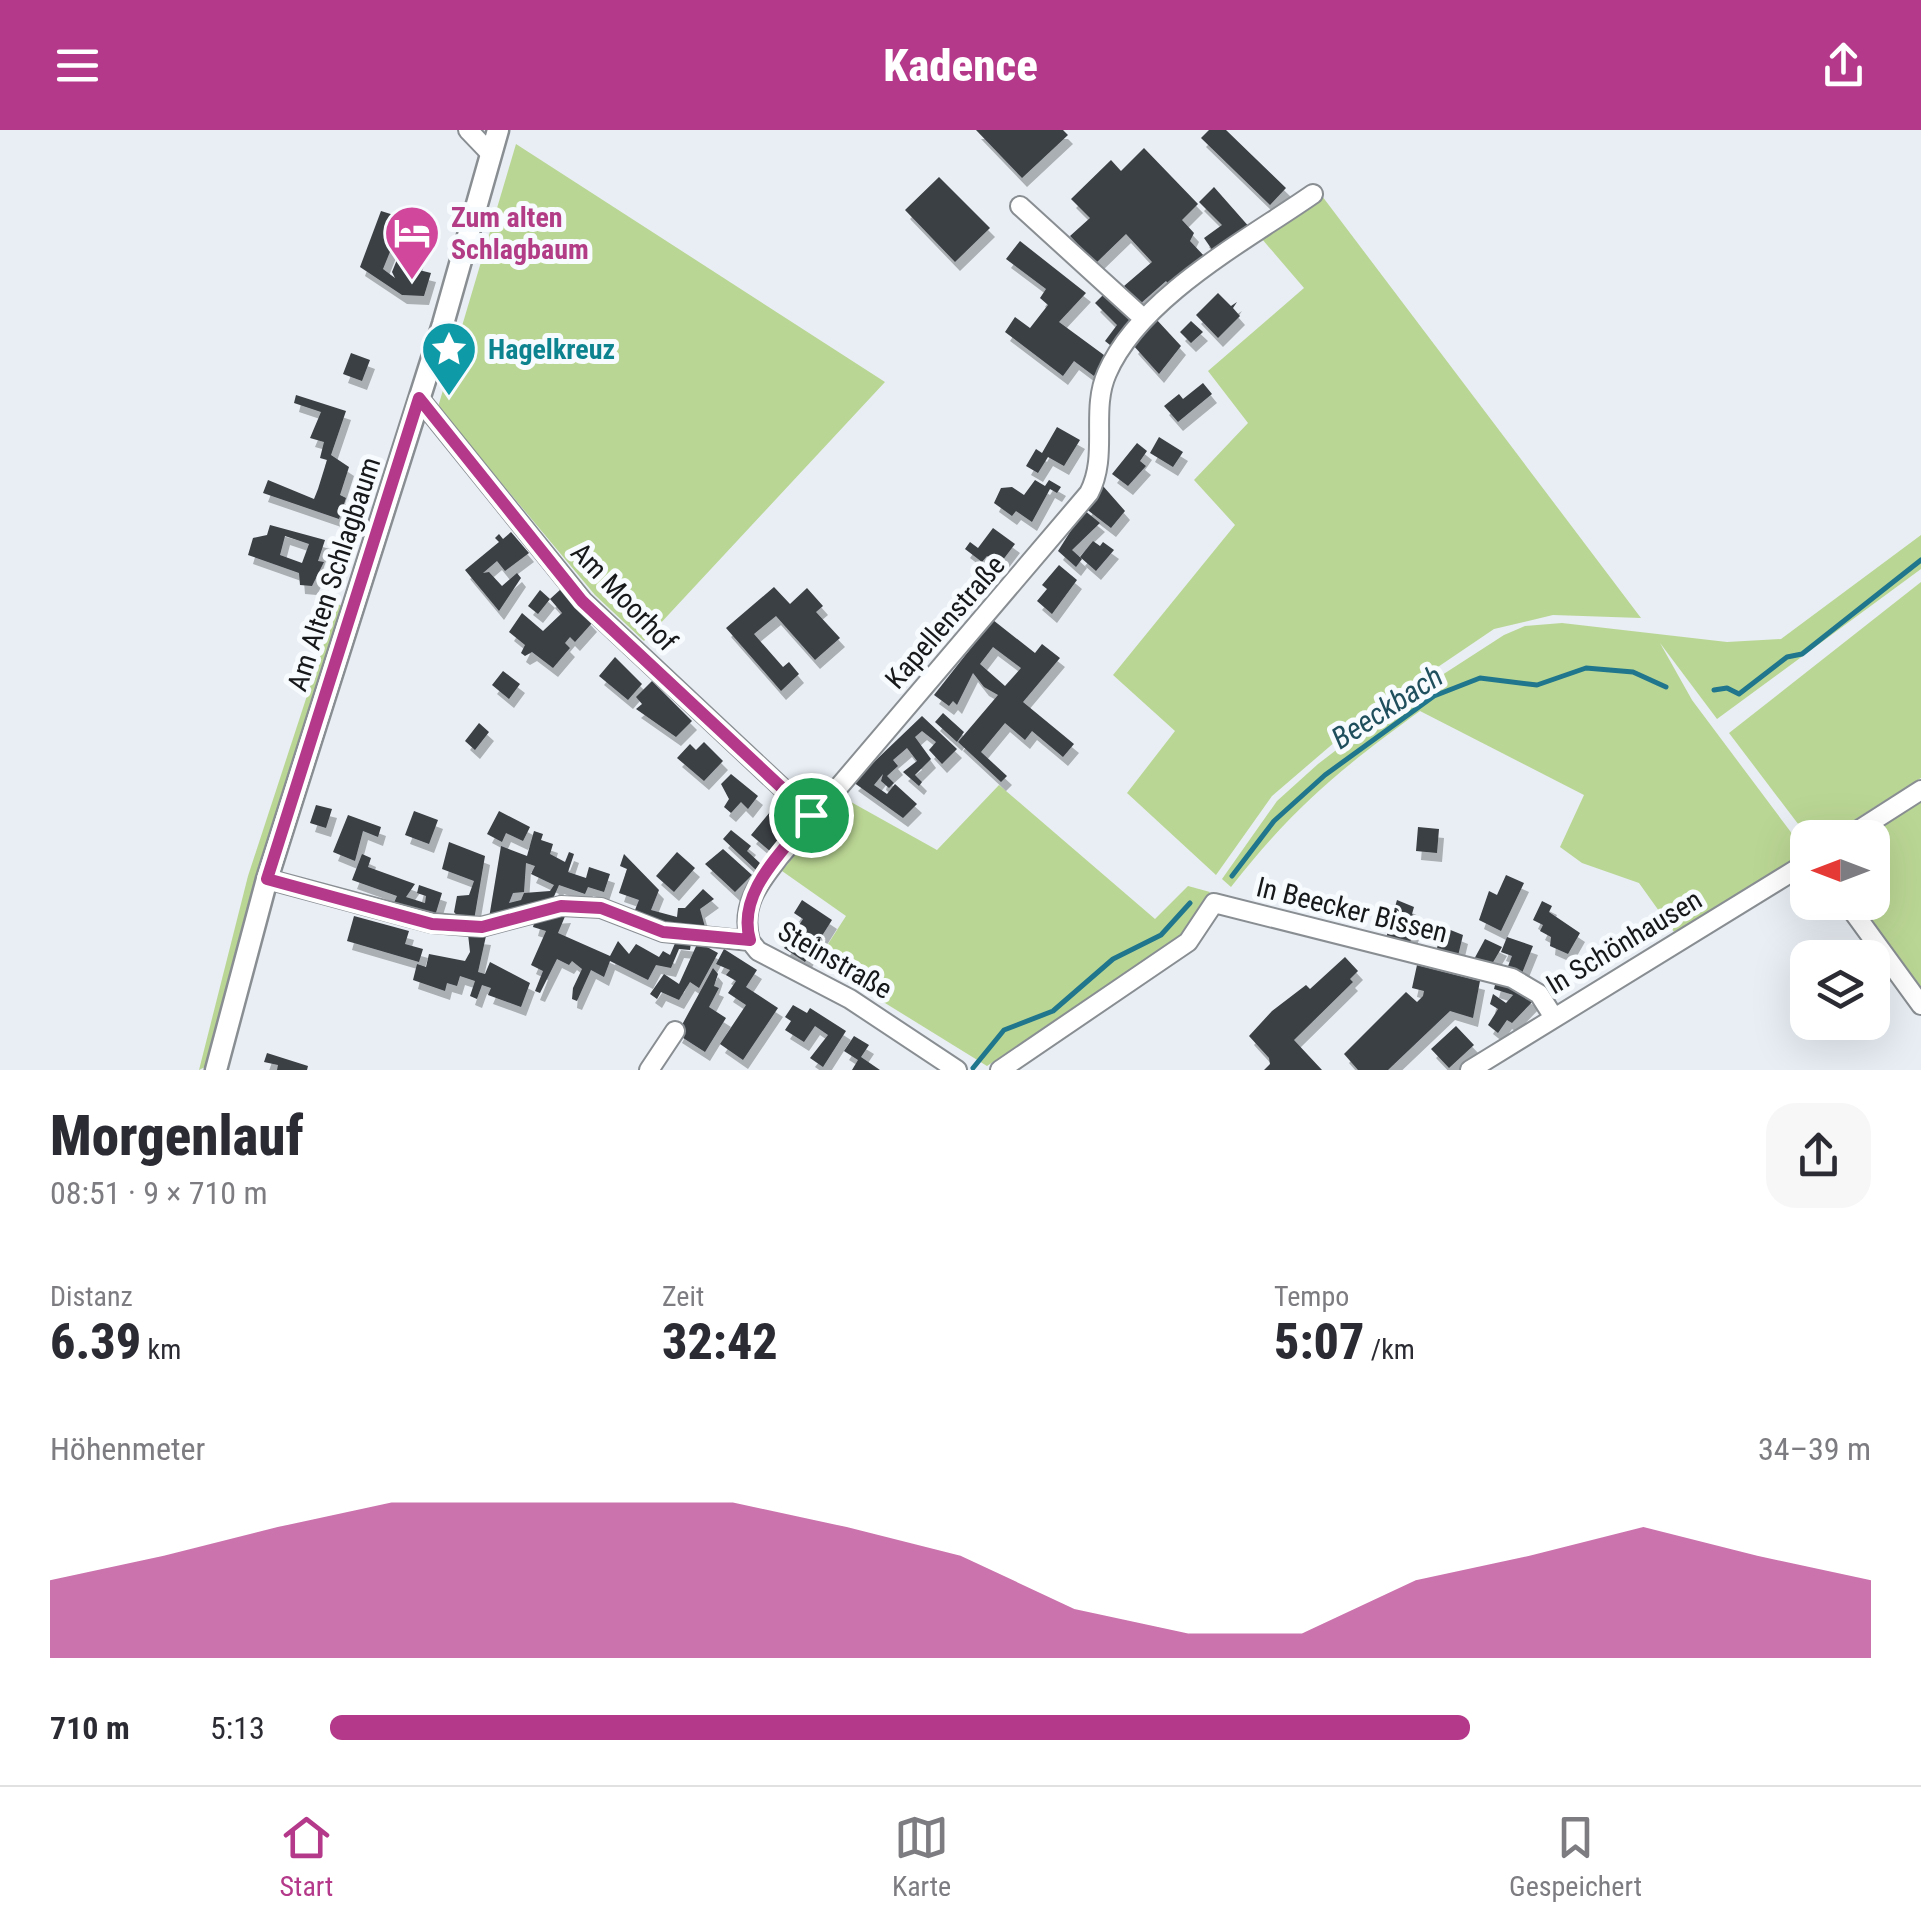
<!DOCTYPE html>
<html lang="de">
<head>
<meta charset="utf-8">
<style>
	body { margin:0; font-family:"Roboto Condensed",sans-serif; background:#f7f7f7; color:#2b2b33; height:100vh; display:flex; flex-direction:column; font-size:38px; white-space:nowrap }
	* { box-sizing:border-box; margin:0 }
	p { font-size:32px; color:#7c7c81 }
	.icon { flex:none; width:55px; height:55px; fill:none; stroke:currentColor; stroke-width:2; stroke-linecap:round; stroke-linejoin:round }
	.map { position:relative; height:940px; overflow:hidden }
	.panel { display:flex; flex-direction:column; background:#fff; flex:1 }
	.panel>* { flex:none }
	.needle { width:65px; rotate:270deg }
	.controls { position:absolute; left:1790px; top:690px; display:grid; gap:20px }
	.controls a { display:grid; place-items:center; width:100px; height:100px; border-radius:20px; background:#fff; box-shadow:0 10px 40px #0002; font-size:50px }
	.pin { position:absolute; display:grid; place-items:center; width:85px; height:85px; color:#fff; margin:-42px; border:5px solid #fff; border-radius:50%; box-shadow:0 2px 10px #0007 }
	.round { display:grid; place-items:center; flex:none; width:105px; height:105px; border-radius:30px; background:#f7f7f7 }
	.overview { display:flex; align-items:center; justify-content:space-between; height:170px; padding:0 50px }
	h1 { font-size:55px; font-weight:800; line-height:75px }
	.stats { display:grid; grid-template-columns:repeat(3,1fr); gap:15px; height:170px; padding:10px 50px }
	.stats div { display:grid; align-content:center }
	.stats b { font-size:50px; font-weight:800 }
	.stats small { font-size:28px; font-weight:400 }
	.stats p { font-size:28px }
	.chart { height:280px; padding:20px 50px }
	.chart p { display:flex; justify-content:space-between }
	.chart svg { width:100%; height:180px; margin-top:10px; fill:#b4398a; opacity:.7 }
	ul { padding:0 50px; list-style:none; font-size:32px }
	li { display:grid; grid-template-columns:160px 120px 1fr; align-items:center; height:75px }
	li i { height:25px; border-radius:12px; background:#b4398a }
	header { display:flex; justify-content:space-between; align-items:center; height:130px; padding:0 50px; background:#b4398a; color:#fff; font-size:45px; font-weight:800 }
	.menu { display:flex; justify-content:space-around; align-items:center; height:140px; border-top:2px solid #e1e1e2; background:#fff; font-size:28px; color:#7c7c81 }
	.menu a { display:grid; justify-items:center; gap:5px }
	.menu .current { color:#b4398a }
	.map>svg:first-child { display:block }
	.green { fill:#bad694 }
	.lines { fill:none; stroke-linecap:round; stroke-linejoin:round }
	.stream { stroke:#1f768d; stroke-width:5 }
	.building { fill:#3b3f44; fill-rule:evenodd; filter:url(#shadow) }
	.minor-casing { stroke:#898e93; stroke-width:22 }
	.major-casing { stroke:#898e93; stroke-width:25 }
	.minor { stroke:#fff; stroke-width:18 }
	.major { stroke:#fff; stroke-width:20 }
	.route-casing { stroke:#fff; stroke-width:20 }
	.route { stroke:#b4398a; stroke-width:12 }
	.labels { text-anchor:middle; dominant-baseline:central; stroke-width:10; stroke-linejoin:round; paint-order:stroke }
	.hotel-label { font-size:28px; font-weight:bold; fill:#b23c85; stroke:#f7fbfe; text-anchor:start }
	.culture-label { font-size:28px; font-weight:bold; fill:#0d838f; stroke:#f7fbfe; text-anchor:start }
	.street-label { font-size:28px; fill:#16181a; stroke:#f7fbfe }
	.water-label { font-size:30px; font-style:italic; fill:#1f4f5d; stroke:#f7fbfe }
</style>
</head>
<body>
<header><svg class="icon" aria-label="menu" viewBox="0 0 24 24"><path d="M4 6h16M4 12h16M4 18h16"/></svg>Kadence<svg class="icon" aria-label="share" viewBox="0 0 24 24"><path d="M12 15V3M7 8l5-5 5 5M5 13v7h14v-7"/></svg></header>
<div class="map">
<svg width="1921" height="940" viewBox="0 0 1921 940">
	<defs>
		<filter id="shadow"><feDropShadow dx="5" dy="9" stdDeviation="0" flood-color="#0004"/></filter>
	</defs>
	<rect width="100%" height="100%" fill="#e8eef4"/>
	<path class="green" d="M516,14l369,238 -241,259 -49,-46 -157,-188z
		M1319,62l322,426 -88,-3 -59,14 -130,88 -92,79 -56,79 -89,-82 48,-62 -62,-56 122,-150 -41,-45 54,-57 -40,-52 96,-83 -42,-49z
		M1921,405v34l-204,150 -57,-76 32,57 110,147 -3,13 -125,72 -35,-49 -57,-20 -22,-16 24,-52 -164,-84c-80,58 -127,97 -189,176l-9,-8 55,-78 41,-37 73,-56 113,-73 21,-9 37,-3 165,19 54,-3z
		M1921,452v196l-94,59h-19l-79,-104z
		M337,474l8,3 -138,459 -8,4 49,-194z
		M999,655l156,134 33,-33 22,6 -31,45 -192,129 -170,-105 29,-45 -64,-45 60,-74 95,53z
		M1921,670v191l-68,-88 19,-1v-64l-11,-1z"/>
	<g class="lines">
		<path class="stream" d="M1714,560l13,-2 12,6 48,-37 15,-3 119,-94
			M1232,746l42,-55 51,-46 109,-79 46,-18 57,7 49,-17 47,4 33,15
			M973,938l31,-38 49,-19 60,-52 48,-24 29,-32"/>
	</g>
	<path class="building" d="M976,0h87l5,5 -46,43z
		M1209,0h17l60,58 -16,17 -69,-67z
		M1144,18l54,56 -16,16 12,13 -4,8 16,17 -35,29 -5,-6 -26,23 -16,-18 28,-24 -26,-28 -30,29 -26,-27 20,-18 -19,-19 40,-39 10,11z
		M939,47l51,51 -35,34 -50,-52z
		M1214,57l37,42 -36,25 -11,-16 18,-13 -23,-23z
		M381,81l48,15 -14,43 16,4 -7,23 -22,-1 -42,-28zM396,107l9,3 -13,32 3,6 -12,-9z
		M1020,111l66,52 -27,29 49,36 -14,18 -20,-15 -11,15 -58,-44 10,-15 15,11 18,-23 -8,-7 6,-9 -40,-30z
		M1218,163l13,13 6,-4 -4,6 7,8 -22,22 -22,-23z
		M1104,164l30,29 -19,26 -10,-8 12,-16 -22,-22z
		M1156,189l25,27 -22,28 -26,-29z
		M1191,191l12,11 -12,11 -11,-11z
		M351,223l19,7 -8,21 -19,-7z
		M1203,253l9,11 -34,28 -14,-16 15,-12 4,5z
		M296,265l50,16 -15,44 18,12 -9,28 6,3 -7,21 -76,-26 5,-13 46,19 4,-10 9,-29 -7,-2 4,-16 -14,-4 11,-26 -27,-9z
		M1057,297l23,13 -16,26 -16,-9 -10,16 -12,-7 10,-17 6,4z
		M1159,307l24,15 -10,15 -23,-14z
		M1137,313l10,8 -7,10 6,5 -18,20 -16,-12z
		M1035,350l10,6 4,-6 12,7 -4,6 -7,-4 -18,33 -16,-11 -4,5 -18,-13 7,-15 11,-1 12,8z
		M1103,356l22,25 -14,17 -26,-20z
		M1084,380l16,13 -28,27 10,9 -6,8 -18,-16z
		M270,395l55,15 -7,21 6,1 -12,24 -12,-1 -1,-12 -51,-18 5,-17 14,-3zM285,406l24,8 -7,19 -22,-8z
		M993,398l22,16 -16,21 -12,-9 -5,6 -17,-13 5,-7 8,6z
		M511,402l18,21 -24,18 -8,-10 -14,12 6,-1 13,14 15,-13 4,5 -22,33 -34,-41 34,-28 -4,-4 4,-4 4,5z
		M1093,411l7,5 3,-4 11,8 -18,21 -16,-14z
		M1059,435l18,15 -25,34 -15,-13 10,-12 -5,-4z
		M774,457l16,17 17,-16 16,18 -7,6 24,26 -25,22 -39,-44 -22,18 29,33 6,-5 10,12 -18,17 -55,-63z
		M561,459l31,34 -17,19 -5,-5 -5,6 5,5 -17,20 -21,-16 -7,4 -4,-3 4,-8 -16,-13 13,-19 21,18 19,-18 -12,-14 -12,15 -10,-8 12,-16 10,9z
		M993,490l42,33 7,-9 18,14 -37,44 51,42 -11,13 -31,-26 -7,9 -20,-17 -24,29 26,24 -6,6 -43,-40 40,-47 -14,-8 -11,-14 -16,32 -4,-4 -4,5 -15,-11zM993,517l28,21 -16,18 -25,-22z
		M615,527l27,27 -14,16 -29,-24z
		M503,541l17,13 -11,15 -17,-14z
		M652,551l40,40 -16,16 -40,-28 6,-5 -6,-7z
		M943,583l21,19 -7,10 -22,-20z
		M922,586l35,33 -15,15 -13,-14 7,-8 -14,-11 -7,6 16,22 -16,16 7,7 -3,4 -16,-14 14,-11 -10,-13 -14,12 5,6 -11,10 7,7 -5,5 -8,-7 2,-7 -9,11 13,9 8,-10 22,20 -14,14 -50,-36z
		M479,593l10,9 -14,18 -10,-9z
		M704,612l19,19 -19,20 -27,-23 13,-14 6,6z
		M731,644l27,22 -10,13 -7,-7 -10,11 -7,-6 5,-8 -8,-15z
		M779,671l19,18 -27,33 -20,-17z
		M316,675l16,4 -6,19 -16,-5z
		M414,681l24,9 -9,24 -24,-9z
		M499,681l31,16 -7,14 -17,-8 -4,9 -15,-8z
		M348,685l33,12 -3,10 -15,-6 -8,30 -22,-9z
		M1418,697l21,2 -2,24 -21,-2z
		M731,700l20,16 -4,5 14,13 -5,6 -33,-31z
		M534,701l9,3 -2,6 12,4 -3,10 15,8 4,-10 5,2 -6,18 18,6 3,-11 21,7 -6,18 -16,-5 -3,7 -26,-9 -7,16 -63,17 12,-72 26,10zM526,733l9,3 -4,8 23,11 -4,6 -26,2 -3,7 -12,3 4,-10 11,-1z
		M449,712l36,14 -11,64 -16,-3 -4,-5 3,-16 12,-1 5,-14 -32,-12z
		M723,719l29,26 -17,17 -30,-28z
		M677,722l18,16 -21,24 -18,-16z
		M362,724l9,4 -3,9 47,17 -9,13 19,6 1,-7 -9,-3 2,-8 23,8 -8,26 -41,-14 4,-9 -45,-16z
		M624,724l35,36 -8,20 26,7 1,-9h7l18,-19 11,10 -14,10 5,18 -39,-3 -33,-9 6,-15 -20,-7 8,-24 -7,-3z
		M1506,745l18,8 -23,48 -22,-11 10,-29 8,4z
		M802,770l30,20 -19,30 7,5 -3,5 -8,-5 -4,7 -21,-14 19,-29 -9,-6z
		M1397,770l17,7 -2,7 6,5 -11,32 -23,-6z
		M1542,771l10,5 -3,6 31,21 -12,21 -18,-8 1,-9 -11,-6 3,-6 -10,-5z
		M566,784l-8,19 52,23 8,-15 11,13 7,-10 23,13 4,-6 7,4 6,-14 15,2 -1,7 -11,-1 -8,19 -15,-3 -8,15 -38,-19 -6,16 -13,-7 -14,31 -5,-2 1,-11 9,-19 -10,-8 -3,4 -12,-6 -17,34 -5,-2 8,-20 -12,-6 15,-34 -13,-4 3,-11z
		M354,786l55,15 -4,13 18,5 -4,13 -72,-21z
		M1443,797l20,8 -6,25 -22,-5z
		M468,804l18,2 -8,36 7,2 5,-12 40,21 -9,24 -33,-12 3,-7 -9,-3 -5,14 -7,-3 5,-15 -15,-5 -3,10 -10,-3 -2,8 -32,-11 4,-16 9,3 3,-13 36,7 5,-9z
		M1507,807l26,9 -13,32 -15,-4 7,-18 -11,-4z
		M1485,809l17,8 -13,22 -17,-6z
		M698,812l20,11 -19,35 -9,-6 -11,18 -18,-8 -4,7 -7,-5 14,-20 15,10z
		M724,819l33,21 -11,17 32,21 -35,52 -23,-16 26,-39 -18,-12 8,-12 -10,-6 4,-5 -14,-6z
		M1345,827l13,14 -8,8 3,3 -59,58 28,30h-58l6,-6 -1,-6 -20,-22 23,-25 34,-26 4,4z
		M1417,835l63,16 -7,37 -23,-7 -62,59h-30l-14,-16 62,-62 11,10 6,-6 1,-5 -12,-3z
		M713,838l5,6 -4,12 5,2 -10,19 17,11 -21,34 -28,-18z
		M1496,851l39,18 -23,24 -5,-3 -9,13 -10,-8 10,-16 -8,-5 3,-10 13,9 7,-8 -19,-6z
		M793,875l14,8 3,-5 36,23 -23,36 -13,-9 18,-23 -13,-9 -11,16 -19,-12 6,-9 -6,-4z
		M1456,896l18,19 -25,23 -18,-19z
		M854,906l15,9 -8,12 19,13h-28l6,-10 -14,-9z
		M267,923l41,13 -1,4h-30l1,-5 -14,-3z"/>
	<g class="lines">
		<g class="minor-casing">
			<path id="minor" d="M468,0l23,24
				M1020,76l123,112
				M419,268l164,203 228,214
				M1846,708l75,-48
				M267,749l165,44 49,4 80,-21 40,2 62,24 87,9 8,10 92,48 107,71
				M1846,772l75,103
				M750,811c-10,-36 9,-58 30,-85l309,-363c20,-38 1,-82 18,-120 33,-76 140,-133 206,-179
				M649,940l26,-39
				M1000,940l188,-128 26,-39 298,75 27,16 14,22
				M1470,940l338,-208"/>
		</g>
		<g class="major-casing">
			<path id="major" d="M216,940l51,-191 176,-555 55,-194"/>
		</g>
		<use href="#minor" class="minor"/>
		<use href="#major" class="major"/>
	</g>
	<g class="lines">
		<g class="route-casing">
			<path id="route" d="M419,268l163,203 229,214c-27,36 -75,77 -61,125l-87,-8 -62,-24 -40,-2 -79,21 -50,-3 -165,-45z"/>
		</g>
		<use href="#route" class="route"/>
	</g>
	<defs>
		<g id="hotel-pin" transform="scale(2.875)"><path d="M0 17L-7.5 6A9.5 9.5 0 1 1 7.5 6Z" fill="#d1479c" stroke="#f7fbfe"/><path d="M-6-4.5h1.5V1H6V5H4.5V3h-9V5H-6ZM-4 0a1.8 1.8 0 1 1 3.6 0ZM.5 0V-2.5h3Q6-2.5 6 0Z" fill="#fff"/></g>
		<g id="sight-pin" transform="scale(2.875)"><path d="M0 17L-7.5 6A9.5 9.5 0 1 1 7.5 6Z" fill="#0f9aa8" stroke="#f7fbfe"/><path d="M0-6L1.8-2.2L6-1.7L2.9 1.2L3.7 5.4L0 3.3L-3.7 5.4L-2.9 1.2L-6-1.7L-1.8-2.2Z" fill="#fff"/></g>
	</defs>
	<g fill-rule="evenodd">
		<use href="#hotel-pin" x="412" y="103"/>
		<use href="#sight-pin" x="449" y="219"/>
	</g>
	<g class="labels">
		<g class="hotel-label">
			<text x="451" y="87">Zum alten<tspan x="451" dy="32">Schlagbaum</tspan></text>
		</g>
		<g class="culture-label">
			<text x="488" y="219">Hagelkreuz</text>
		</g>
		<g class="street-label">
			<text transform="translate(334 444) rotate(-72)">Am Alten Schlagbaum</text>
			<text transform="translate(624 467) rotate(46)">Am Moorhof</text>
			<text transform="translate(945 492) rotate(-49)">Kapellenstraße</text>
			<text transform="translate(1352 780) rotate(14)">In Beecker Bissen</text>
			<text transform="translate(1624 812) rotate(-31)">In Schönhausen</text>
			<text transform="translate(835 830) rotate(30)">Steinstraße</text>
		</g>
		<g class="water-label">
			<text transform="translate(1387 577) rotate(-33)">Beeckbach</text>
		</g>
	</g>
</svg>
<div class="controls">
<a><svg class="needle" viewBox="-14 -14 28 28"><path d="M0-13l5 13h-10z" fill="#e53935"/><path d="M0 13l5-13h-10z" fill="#7c7c81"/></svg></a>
<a><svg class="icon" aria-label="layers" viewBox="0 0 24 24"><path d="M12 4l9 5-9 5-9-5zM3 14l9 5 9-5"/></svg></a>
</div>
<div class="pin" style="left:811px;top:685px;background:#1e9e55"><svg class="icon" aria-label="arrive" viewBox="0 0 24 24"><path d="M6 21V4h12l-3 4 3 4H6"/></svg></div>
</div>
<section class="panel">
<div class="overview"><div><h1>Morgenlauf</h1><p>08:51 · 9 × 710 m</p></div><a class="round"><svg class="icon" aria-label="share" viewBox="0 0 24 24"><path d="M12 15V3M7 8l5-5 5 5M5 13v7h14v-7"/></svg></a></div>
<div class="stats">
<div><p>Distanz</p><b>6.39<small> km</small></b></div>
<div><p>Zeit</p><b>32:42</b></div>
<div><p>Tempo</p><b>5:07<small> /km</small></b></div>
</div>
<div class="chart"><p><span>Höhenmeter</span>34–39 m</p>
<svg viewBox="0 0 160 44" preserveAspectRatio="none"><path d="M0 44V25L10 19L20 12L30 6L40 6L50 6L60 6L70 12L80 19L90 32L100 38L110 38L120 25L130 19L140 12L150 19L160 25V44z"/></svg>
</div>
<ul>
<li><b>710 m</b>5:13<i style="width:74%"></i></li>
</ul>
</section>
<nav class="menu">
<a class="current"><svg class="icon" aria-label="home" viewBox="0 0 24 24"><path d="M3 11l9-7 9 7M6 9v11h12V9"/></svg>Start</a>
<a><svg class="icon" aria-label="map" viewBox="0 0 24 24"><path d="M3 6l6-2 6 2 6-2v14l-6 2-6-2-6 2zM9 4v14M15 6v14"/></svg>Karte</a>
<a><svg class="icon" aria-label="saved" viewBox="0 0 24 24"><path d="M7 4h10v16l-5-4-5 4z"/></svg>Gespeichert</a>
</nav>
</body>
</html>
